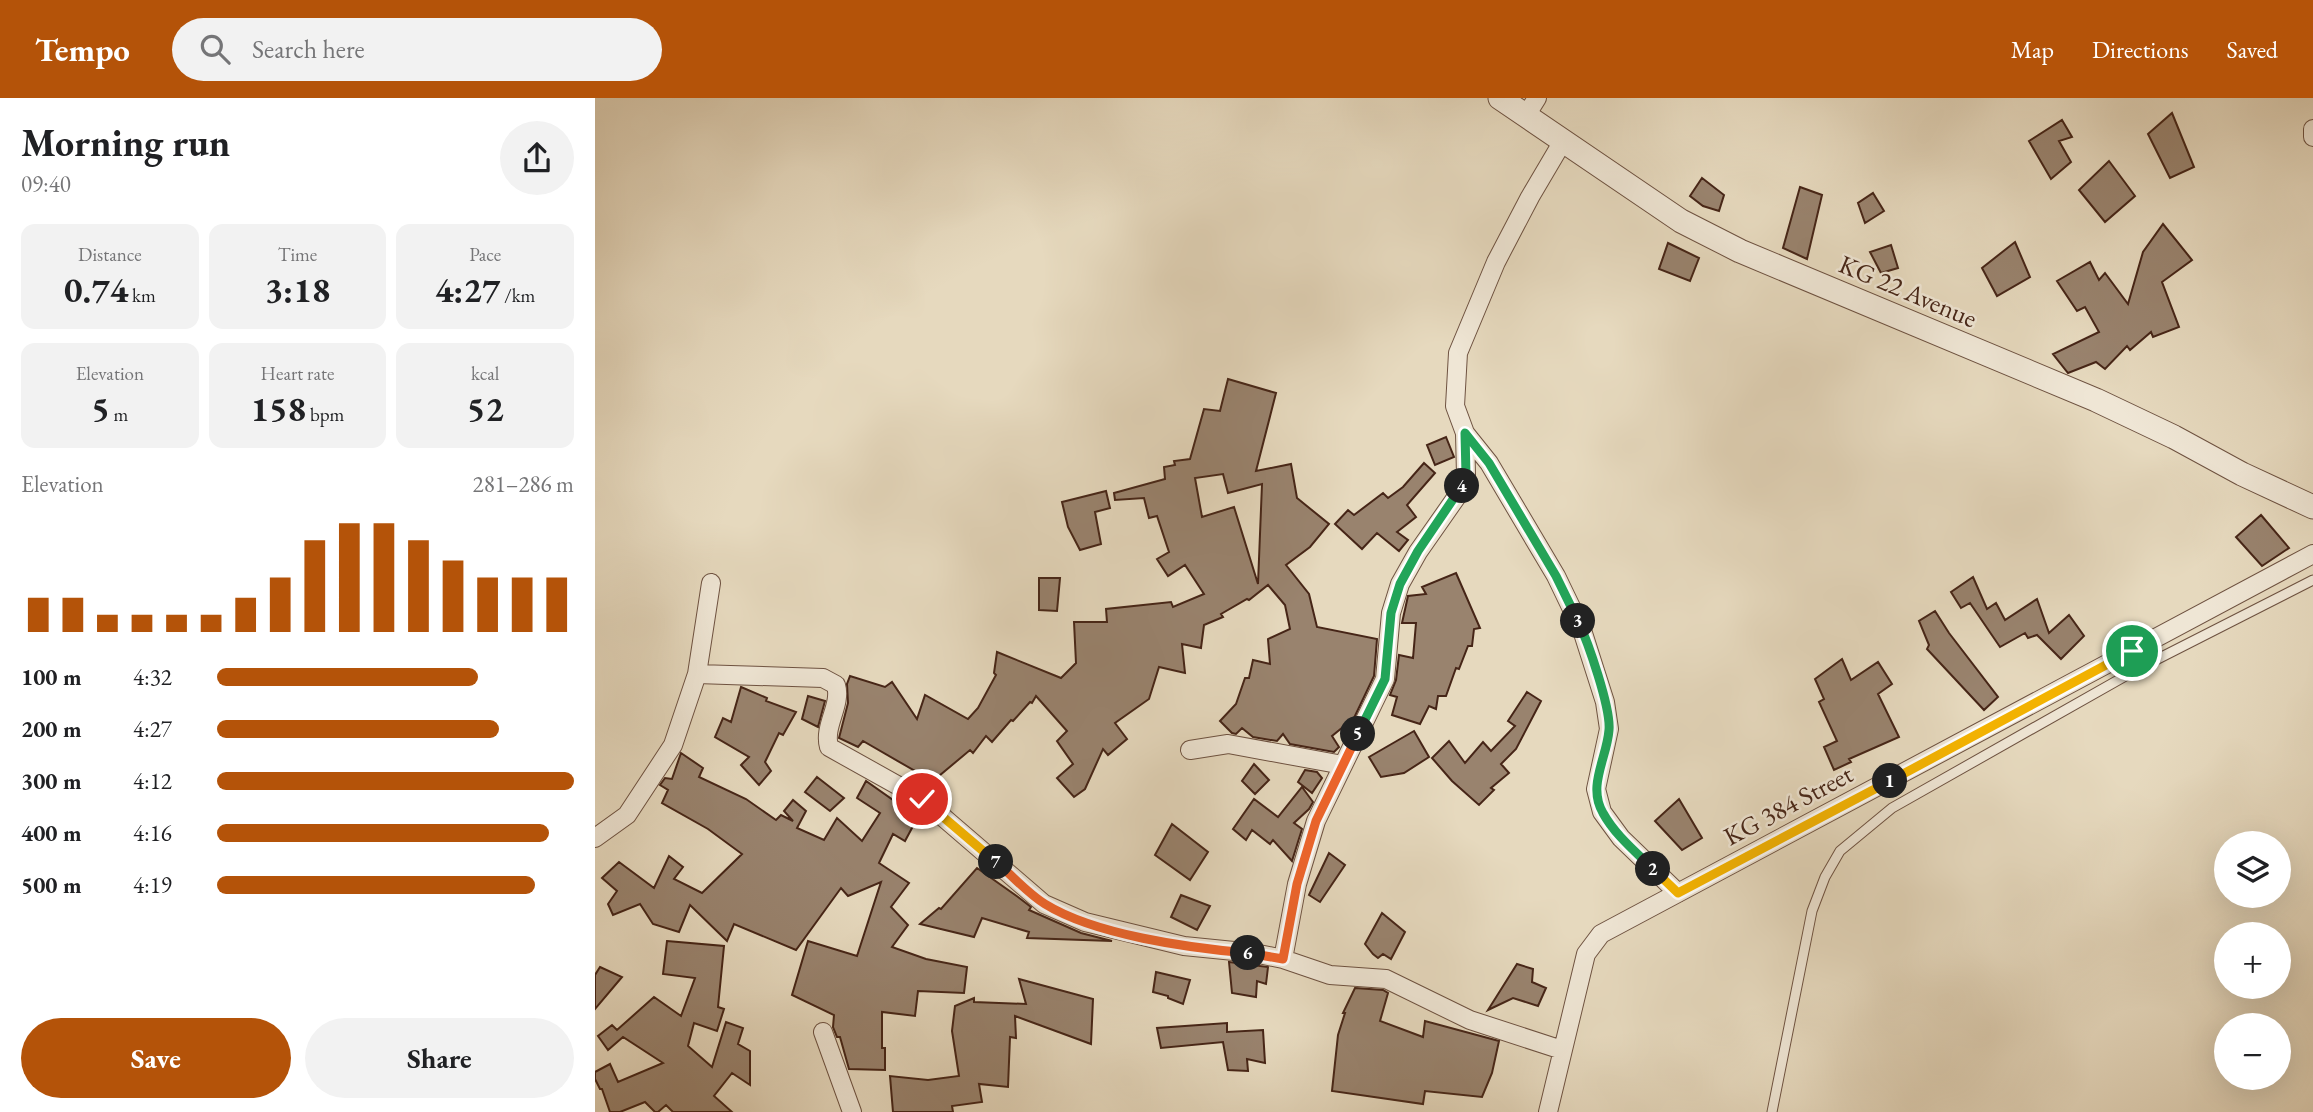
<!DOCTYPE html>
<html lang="en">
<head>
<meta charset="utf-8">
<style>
	body { margin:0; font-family:"EB Garamond",serif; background:#f2f2f2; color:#202124; height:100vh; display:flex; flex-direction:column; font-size:26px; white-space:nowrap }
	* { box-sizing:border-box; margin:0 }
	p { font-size:23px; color:#757577 }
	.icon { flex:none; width:38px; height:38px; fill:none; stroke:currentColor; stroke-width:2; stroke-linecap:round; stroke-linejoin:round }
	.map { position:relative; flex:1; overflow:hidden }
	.drawer { display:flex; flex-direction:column; background:#fff; width:595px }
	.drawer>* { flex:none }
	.fabs { position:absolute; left:1619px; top:733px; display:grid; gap:14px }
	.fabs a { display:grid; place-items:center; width:77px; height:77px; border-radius:50%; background:#fff; box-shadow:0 7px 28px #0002; font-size:35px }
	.pin { position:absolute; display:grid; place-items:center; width:60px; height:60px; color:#fff; margin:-30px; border:4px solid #fff; border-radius:50%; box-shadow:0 2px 7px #0007 }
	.km { position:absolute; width:35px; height:35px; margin:-18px; border-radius:50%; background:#222; color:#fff; font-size:19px; line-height:35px; text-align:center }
	.round { display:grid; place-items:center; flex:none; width:74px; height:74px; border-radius:37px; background:#f2f2f2 }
	.headline { display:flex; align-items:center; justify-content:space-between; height:119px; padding:0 21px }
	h1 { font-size:38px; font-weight:700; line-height:52px }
	.figures { display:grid; grid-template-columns:repeat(3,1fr); gap:10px; height:119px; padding:7px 21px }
	.figures div { display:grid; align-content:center; border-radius:14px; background:#f2f2f2; text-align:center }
	.figures b { font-size:35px; font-weight:700 }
	.figures small { font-size:19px; font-weight:400 }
	.figures p { font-size:19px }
	.chart { height:196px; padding:14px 21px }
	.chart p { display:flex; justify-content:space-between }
	.chart svg { width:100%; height:126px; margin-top:7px; stroke:#b45309; stroke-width:6 }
	.action { display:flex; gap:14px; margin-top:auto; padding:14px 21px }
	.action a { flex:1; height:80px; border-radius:42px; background:#b45309; color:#fff; font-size:28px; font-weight:700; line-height:80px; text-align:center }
	.action a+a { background:#f2f2f2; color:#202124 }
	ul { padding:0 21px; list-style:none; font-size:23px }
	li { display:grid; grid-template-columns:112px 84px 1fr; align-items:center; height:52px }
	li i { height:18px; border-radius:9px; background:#b45309 }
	header { display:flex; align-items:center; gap:42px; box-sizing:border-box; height:98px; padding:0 35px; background:#b45309; color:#fff }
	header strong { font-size:33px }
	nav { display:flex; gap:38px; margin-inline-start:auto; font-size:24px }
	.search { width:490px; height:63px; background:#f2f2f2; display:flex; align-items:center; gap:18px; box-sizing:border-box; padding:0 24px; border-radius:38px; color:#757577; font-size:26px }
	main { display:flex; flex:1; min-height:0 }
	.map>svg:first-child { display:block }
	.building { fill:#99836e; stroke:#462517; stroke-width:2; fill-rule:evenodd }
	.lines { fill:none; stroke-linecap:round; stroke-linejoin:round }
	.service-casing { stroke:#6e5241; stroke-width:11 }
	.minor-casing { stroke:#6e5241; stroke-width:20 }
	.tertiary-casing { stroke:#6e5241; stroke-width:25 }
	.service { stroke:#efe6d5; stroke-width:9 }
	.minor { stroke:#efe6d5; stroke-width:18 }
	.tertiary { stroke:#efe6d5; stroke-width:23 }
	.split-1-casing { stroke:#fff; stroke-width:14 }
	.split-2-casing { stroke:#fff; stroke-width:14 }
	.split-3-casing { stroke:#fff; stroke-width:14 }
	.split-4-casing { stroke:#fff; stroke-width:14 }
	.split-5-casing { stroke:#fff; stroke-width:14 }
	.split-6-casing { stroke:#fff; stroke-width:14 }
	.split-7-casing { stroke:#fff; stroke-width:14 }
	.split-8-casing { stroke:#fff; stroke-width:14 }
	.split-1 { stroke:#f5b400; stroke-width:9 }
	.split-2 { stroke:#f5b400; stroke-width:9 }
	.split-3 { stroke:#22a559; stroke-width:9 }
	.split-4 { stroke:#22a559; stroke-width:9 }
	.split-5 { stroke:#22a559; stroke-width:9 }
	.split-6 { stroke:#f0652b; stroke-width:9 }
	.split-7 { stroke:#f0652b; stroke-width:9 }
	.split-8 { stroke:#f5b400; stroke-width:9 }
	.labels { text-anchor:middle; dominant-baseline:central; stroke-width:5; stroke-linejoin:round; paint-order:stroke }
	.street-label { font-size:26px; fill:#462517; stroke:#efe6d5 }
</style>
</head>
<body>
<header>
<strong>Tempo</strong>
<div class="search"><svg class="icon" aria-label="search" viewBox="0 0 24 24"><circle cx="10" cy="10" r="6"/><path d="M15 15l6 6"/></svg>Search here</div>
<nav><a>Map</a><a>Directions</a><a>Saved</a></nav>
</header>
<main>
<section class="drawer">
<div class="headline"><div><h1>Morning run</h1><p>09:40</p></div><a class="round"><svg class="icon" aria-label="share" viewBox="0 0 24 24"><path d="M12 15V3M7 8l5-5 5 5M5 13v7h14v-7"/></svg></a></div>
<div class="figures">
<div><p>Distance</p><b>0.74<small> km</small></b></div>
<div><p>Time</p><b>3:18</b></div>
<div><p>Pace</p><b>4:27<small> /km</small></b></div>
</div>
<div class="figures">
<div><p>Elevation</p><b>5<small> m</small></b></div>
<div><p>Heart rate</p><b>158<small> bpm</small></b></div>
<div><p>kcal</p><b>52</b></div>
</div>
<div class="chart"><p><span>Elevation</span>281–286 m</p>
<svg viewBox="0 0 160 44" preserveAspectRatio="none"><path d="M5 44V32M15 44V32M25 44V38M35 44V38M45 44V38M55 44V38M65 44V32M75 44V25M85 44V12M95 44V6M105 44V6M115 44V12M125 44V19M135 44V25M145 44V25M155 44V25"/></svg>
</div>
<ul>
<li><b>100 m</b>4:32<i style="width:73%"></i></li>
<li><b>200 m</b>4:27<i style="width:79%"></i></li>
<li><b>300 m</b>4:12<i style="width:100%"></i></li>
<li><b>400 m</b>4:16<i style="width:93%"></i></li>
<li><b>500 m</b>4:19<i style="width:89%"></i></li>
</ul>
<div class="action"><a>Save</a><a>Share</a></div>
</section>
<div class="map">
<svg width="1718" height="1014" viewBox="0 0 1718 1014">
	<rect width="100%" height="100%" fill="#e6d9be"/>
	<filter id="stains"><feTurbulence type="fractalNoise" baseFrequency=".00286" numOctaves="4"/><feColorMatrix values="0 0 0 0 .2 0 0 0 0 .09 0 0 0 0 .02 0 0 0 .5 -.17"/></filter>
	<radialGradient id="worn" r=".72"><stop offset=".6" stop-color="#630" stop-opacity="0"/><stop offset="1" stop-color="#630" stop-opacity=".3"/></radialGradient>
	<path class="building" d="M1577,15l22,54 -24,11 -22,-44z
		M1467,22l10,17 -13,4 12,21 -20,17 -22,-38z
		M1514,63l26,35 -30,26 -26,-32z
		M1107,80l22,17 -5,16 -16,-5 -13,-10z
		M1205,89l22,8 -15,64 -24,-11z
		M1278,95l11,18 -19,12 -7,-20z
		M1568,126l29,36 -30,22 17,45 -26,10 -2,-5 -21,18 -3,-4 -22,23 -9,-7 -28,11 -15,-19 46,-22 -14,-25 -8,4 -20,-30 33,-19 9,18 6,-7 23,31 15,-52z
		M1420,144l15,35 -33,19 -15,-28z
		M1073,145l31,15 -9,23 -31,-12z
		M1296,147l7,23 -17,5 -11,-21z
		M633,281l48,14 -20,78 35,-7 6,34 32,26 -19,23 -24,18 23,29 8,33 60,12 -3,37 -20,42 -22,18 7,11 -5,5 -44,-8 -7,-10 -6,7 -24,-4 -11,-9 -6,6 -4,-1 -12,-12 16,-17 9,-26h4l4,-18 17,4 -2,-25 22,-10 -5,-24 -17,-20 -19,15 -2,-1 -26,15 2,3 -19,8 -3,23 -19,-4 3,29 -26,-6 -10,32 -34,24 12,16 -19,16 -5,-6 -18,40 -11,8 -17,-19 16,-14 -16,-23 10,-10 -31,-35 -4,7 -2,-1 -17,19 -2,-1 -19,22 -6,-6 -13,17 -3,-3 -31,26 -5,8 -20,-12 1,-1 -52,-30 -5,6 -19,-9 9,-35 -1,-19 3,-8 35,11 7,-5 25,37 8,-24 43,24 10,-11 18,-33 -2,-2 3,-21 64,26 15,-15 -2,-41h33l-1,-13 65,-7 2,5 31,-13 -19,-29 -17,11 -11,-17 12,-7 -12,-36 -8,2 -5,-20 -29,2 -1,-7 51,-14 -1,-12 11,-2 -1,-4 16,-2 14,-50 16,2zM628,376l5,19 34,-9 -4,100 -24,-77 -32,10 -7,-39z
		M851,339l8,20 -19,8 -8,-20z
		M829,365l11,10 -28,32 9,12 -19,15 11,8 -9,11 -22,-18 -15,16 -27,-25 13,-14 6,5 29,-22 5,5 15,-11z
		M511,393l4,17 -15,4 6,32 -21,6 -12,-23 -6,-25z
		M1666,417l28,33 -27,18 -26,-29z
		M861,475l24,55 -6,1 -2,17h-4l-9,23 -3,-1 -10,28h-8l-2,13 -7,-3 -9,18 -28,-9 5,-18 -7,-2 6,-15 3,-25 14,3 3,-35h-14l6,-27 18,-2 -4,-7z
		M1378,479l14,32 9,-6 9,17 32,-21 12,34 20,-18 15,21 -23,23 -24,-24 -9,3 -3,-5 -25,14 -30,-44 -9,5 -10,-16z
		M444,480h21l-3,33 -18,-1z
		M1340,513l14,22 49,64 -14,13 -57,-61 2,-4 -10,-24z
		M1247,561l9,21 27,-18 14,22 -14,10 21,43 -50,22 2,3 -17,8 -10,-23 13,-6 -18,-39 5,-3 -9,-20z
		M146,589l26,11 -1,3 30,11 -13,23 -4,-2 -14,29 6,9 -12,14 -18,-20 8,-8 -34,-20 8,-19 8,4z
		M932,594l14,9 -25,48 -15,15 8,9 -18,15 3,2 -15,15 -27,-24 -20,-23 17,-17 16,22 18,-21 8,9 24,-25 -7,-5z
		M213,598l17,5 -7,26 -16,-8z
		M819,633l15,26 -25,16 -23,4 -12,-20z
		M86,655l22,15 -4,9 47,22 30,21 5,-5 12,6 -9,-10 9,-11 13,11 -9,17 27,12 13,-22 25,23 18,-28 -23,-15 9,-17 30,21 2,-3 22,14 -15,28 -12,-7 -14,29 30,20 -18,24 17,18 -16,22 34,12 41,8 -3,26 -46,-2 -3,25 -33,-4v36h3v22l-36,-1 -9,-32h-3l-4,-10 1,-12 -42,-20 16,-54 49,15 24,-74 -33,14 -7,-8 -45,62 -62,-26 -7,17 -37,-36 -11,27 -26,-8 -13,-20 -27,11 -5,-11 9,-13 -15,-13 17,-16 35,26 15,-32 14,11 -9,12 28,14 40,-39 -34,-25 -46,-26 6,-13 -8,-5 5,-7 7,1z
		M659,666l15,16 -14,14 -13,-13z
		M710,672l12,2 5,6 -10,15 -14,-11z
		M222,679l27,21 -14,13 -25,-19z
		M707,689l11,15 -4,7 -15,14 8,6 -10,32 -19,-21 -3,4 -18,-14 -6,10 -13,-11 21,-30 24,18z
		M1084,701l23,39 -20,12 -27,-29z
		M577,726l36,28 -18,28 -35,-25z
		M734,755l16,12 -25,37 -11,-7z
		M382,770l41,29 13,10 -2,3 52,23 31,8 -85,-3 2,-6 -47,-14 -8,19 -54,-13 19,-16 2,1z
		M586,797l29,11 -13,24 -26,-13z
		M787,815l23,19 -14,27 -8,-5 -5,4 -5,-4 -8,-10z
		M72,843l57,5 -6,61 6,2 -7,22 -23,-8 -6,23 24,21 14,-45 17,6 -5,16 12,7v34l-18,-12 -18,23 18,16h-59l-7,-7 -8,7h-3l-10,-10 -25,10h-10l-8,-23h-2l-5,-10v-7l15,-8 8,18 45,-19 -40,-26 -15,13 -10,-14 14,-11 5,5 37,-33 27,19 14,-38 -32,-4z
		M634,864l39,5 -2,17 -9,-3 -1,16 -24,-4z
		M922,866l16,5 -1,13 14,6 -8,18 -25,-8 -25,12z
		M5,869l22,10 -27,32v-34z
		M561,874l34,8 -7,24 -15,-6v-2l-15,-4z
		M424,881l74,20 -2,45 -76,-28 1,22 -6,-1 -2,50 -29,-3 3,18 -30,4 1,6h-60l-3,-36 38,4 31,-4 -7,-45 3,-25 19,-8v4l52,2z
		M760,890l28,2 5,3 -8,28 43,16 2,-16 74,20 -7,32 -10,24 -57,-6 -2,13 -91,-13 6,-56 7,-22h-2z
		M632,925v9l36,-2 2,33 -18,-4 1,12 -20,-1 -5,-28 -62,6 -4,-20z"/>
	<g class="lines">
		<g class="service-casing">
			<path id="service" d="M1177,1014l40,-201 13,-34 15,-26 52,-43 244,-138 177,-90"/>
		</g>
		<g class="minor-casing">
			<path id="minor" d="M932,16l10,-16
				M1718,31v8
				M870,335l24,30 67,113 26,54 23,72 4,27 -13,60 6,23 19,26 57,55
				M102,576l126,4 13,7c6,20 -13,41 -7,62l93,52 122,105 41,18 99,24 70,7 29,6 47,16 56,4 84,41 92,30
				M595,652l38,-6 115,21
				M0,740l32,-23 46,-70 24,-71 14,-91
				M688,861l14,-75 19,-63 69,-142 6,-66 9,-29 18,-32 42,-60 6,-17 -1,-42 -10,-27 3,-53 38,-91 34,-65 33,-56
				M228,934l29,80
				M953,1014l38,-158 15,-20 712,-380"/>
		</g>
		<g class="tertiary-casing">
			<path id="tertiary" d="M905,0l181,123 59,30 356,149 78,37 68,37 71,33"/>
		</g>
		<use href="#service" class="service"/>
		<use href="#minor" class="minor"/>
		<use href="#tertiary" class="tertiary"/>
	</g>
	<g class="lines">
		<g class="split-1-casing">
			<path id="split-1" d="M1295,683l242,-130"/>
		</g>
		<g class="split-2-casing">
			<path id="split-2" d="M1058,771l25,24 212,-112"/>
		</g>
		<g class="split-3-casing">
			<path id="split-3" d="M983,523c10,21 33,87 31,109 -2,28 -22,56 -6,83 12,22 33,39 50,56"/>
		</g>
		<g class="split-4-casing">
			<path id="split-4" d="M867,388l4,-11 -1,-42 24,30 67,113 22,45"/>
		</g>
		<g class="split-5-casing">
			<path id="split-5" d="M763,636l27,-55 6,-66 9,-29 18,-33 44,-65"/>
		</g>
		<g class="split-6-casing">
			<path id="split-6" d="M653,855l35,6 14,-75 19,-63 42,-87"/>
		</g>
		<g class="split-7-casing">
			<path id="split-7" d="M401,764c16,13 31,31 49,42 50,31 144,44 203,49"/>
		</g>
		<g class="split-8-casing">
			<path id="split-8" d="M327,701l74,63"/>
		</g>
		<use href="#split-1" class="split-1"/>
		<use href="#split-2" class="split-2"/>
		<use href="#split-3" class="split-3"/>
		<use href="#split-4" class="split-4"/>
		<use href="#split-5" class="split-5"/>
		<use href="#split-6" class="split-6"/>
		<use href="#split-7" class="split-7"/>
		<use href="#split-8" class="split-8"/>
	</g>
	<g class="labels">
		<g class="street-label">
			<text transform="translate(1313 193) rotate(23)">KG 22 Avenue</text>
			<text transform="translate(1193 707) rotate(-28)">KG 384 Street</text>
		</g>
	</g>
	<rect width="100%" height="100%" filter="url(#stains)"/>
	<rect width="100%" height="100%" fill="url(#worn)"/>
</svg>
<div class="fabs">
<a><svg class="icon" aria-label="layers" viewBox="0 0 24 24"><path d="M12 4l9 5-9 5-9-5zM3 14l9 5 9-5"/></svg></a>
<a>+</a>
<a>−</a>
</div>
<div class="pin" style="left:1537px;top:553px;background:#1e9e55"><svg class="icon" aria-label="arrive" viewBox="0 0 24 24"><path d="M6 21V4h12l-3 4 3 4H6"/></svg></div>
<div class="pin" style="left:327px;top:701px;background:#d93025"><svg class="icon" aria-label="check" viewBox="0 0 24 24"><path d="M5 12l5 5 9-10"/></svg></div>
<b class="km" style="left:1295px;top:683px">1</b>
<b class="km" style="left:1058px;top:771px">2</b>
<b class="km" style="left:983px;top:523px">3</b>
<b class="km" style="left:867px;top:388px">4</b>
<b class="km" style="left:763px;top:636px">5</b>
<b class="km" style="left:653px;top:855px">6</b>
<b class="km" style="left:401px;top:764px">7</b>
</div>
</main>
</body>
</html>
